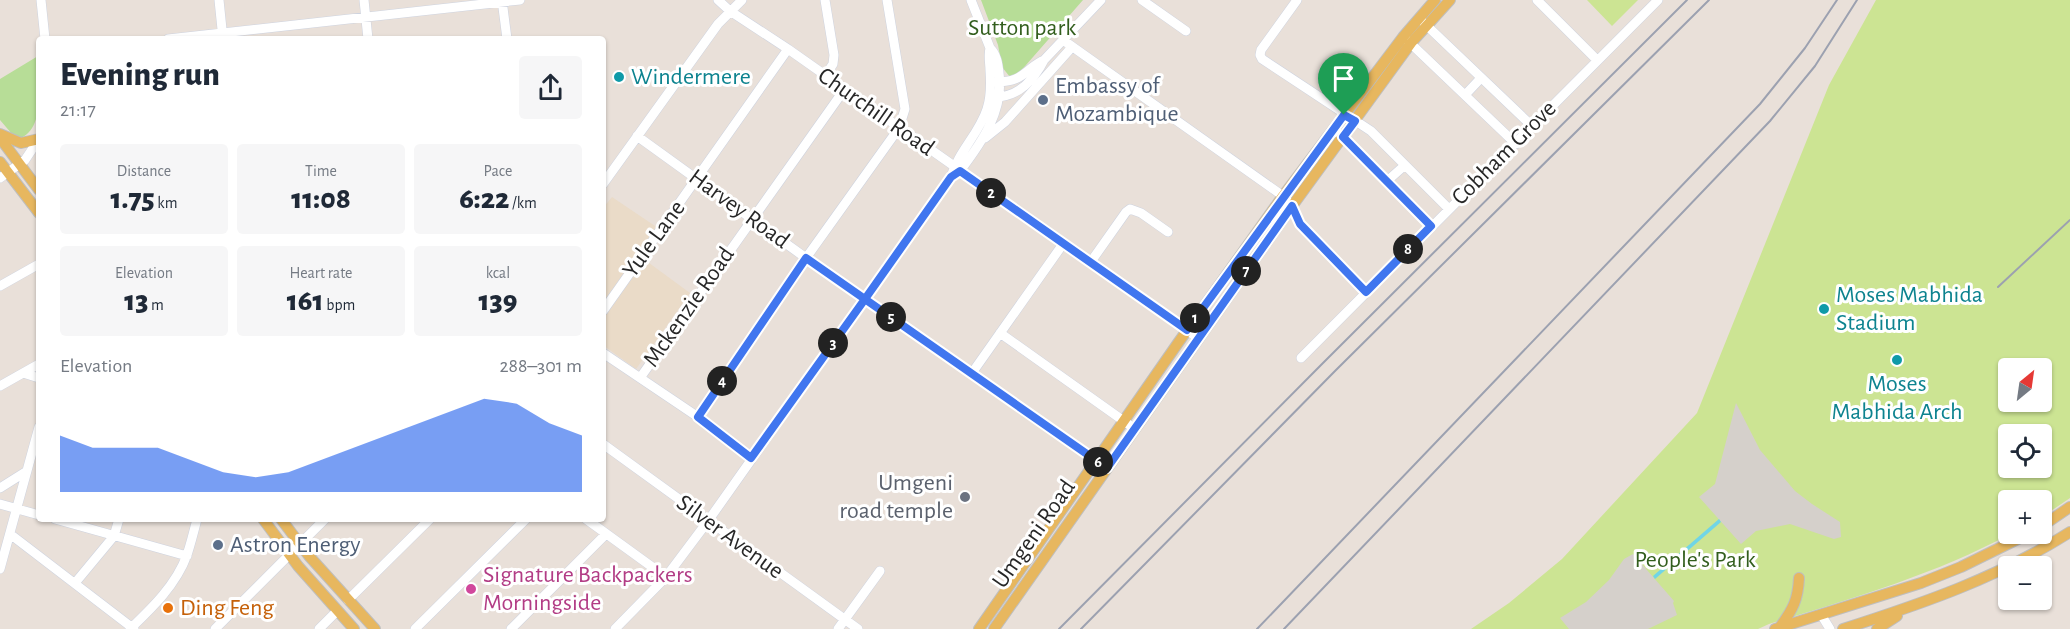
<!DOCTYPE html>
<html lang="en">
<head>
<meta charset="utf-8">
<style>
	body { margin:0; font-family:"Alegreya Sans",sans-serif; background:#f6f6f7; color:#1f2937; height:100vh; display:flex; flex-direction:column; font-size:22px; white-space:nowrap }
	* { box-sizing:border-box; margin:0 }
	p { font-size:20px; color:#747a83 }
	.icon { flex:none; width:33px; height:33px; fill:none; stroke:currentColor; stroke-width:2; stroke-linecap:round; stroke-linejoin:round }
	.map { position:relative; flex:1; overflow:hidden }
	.details { position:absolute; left:36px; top:36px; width:570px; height:486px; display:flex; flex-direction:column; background:#fff; border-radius:6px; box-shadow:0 2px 4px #0004 }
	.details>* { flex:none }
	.needle { width:39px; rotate:29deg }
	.tools { position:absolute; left:1998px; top:358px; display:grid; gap:12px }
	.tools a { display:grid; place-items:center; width:54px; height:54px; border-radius:6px; background:#fff; box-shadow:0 2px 4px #0004; font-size:30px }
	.pin { position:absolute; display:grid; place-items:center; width:51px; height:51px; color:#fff; margin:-62px -26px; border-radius:50% 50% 50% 0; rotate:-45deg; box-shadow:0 0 6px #0007 }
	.pin .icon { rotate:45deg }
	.km { position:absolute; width:30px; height:30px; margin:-15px; border-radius:50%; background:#222; color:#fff; font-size:16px; line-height:30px; text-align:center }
	.round { display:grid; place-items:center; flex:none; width:63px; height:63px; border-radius:6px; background:#f6f6f7 }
	.head { display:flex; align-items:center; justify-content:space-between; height:102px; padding:0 24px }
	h1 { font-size:33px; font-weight:800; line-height:45px }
	.metrics { display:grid; grid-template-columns:repeat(3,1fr); gap:9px; height:102px; padding:6px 24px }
	.metrics div { display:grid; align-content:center; border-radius:6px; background:#f6f6f7; text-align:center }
	.metrics b { font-size:30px; font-weight:800 }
	.metrics small { font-size:16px; font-weight:400 }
	.metrics p { font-size:16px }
	.chart { height:168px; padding:12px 24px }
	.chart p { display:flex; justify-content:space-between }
	.chart svg { width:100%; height:108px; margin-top:6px; fill:#4076ef; opacity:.7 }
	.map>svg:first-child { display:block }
	.education { fill:#eadbc8 }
	.green { fill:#b7dd97 }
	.pitch { fill:#cce493; fill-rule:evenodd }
	.plaza { fill:#d5d0cb }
	.water { fill:#70d5e6 }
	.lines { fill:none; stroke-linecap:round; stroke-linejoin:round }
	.minor-casing { stroke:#ced3df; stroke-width:10 }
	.major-casing { stroke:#bebebe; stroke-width:12 }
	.minor { stroke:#fff; stroke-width:9 }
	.major { stroke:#e7b75f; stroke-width:10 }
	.rail { stroke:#9ca1b0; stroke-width:2 }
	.route-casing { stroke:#fff; stroke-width:12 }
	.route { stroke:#4076ef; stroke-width:8 }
	.culture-dot { fill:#0f9aa8; stroke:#fff; stroke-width:2 }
	.service-dot { fill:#5c6f8a; stroke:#fff; stroke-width:2 }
	.worship-dot { fill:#6b7280; stroke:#fff; stroke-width:2 }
	.hotel-dot { fill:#d1479c; stroke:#fff; stroke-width:2 }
	.food-dot { fill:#e8710a; stroke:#fff; stroke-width:2 }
	.labels { text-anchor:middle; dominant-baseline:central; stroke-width:6; stroke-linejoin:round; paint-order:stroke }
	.park-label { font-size:24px; fill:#325e1d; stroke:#fff }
	.culture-label { font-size:24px; fill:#0d838f; stroke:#fff; text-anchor:start }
	.service-label { font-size:24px; fill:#4e5e75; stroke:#fff; text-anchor:start }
	.street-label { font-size:24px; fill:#272727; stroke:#fff }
	.worship-label { font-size:24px; fill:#5b616d; stroke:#fff; text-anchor:end }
	.hotel-label { font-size:24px; fill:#b23c85; stroke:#fff; text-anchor:start }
	.food-label { font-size:24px; fill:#c56008; stroke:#fff; text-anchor:start }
</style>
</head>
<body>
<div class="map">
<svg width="2070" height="629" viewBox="0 0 2070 629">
	<rect width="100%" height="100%" fill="#e9e0d9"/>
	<path class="education" d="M612,197l46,31 -51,71 -4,-4v-87z
		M645,260l45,33 -54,76 -33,-24v-27z"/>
	<path class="green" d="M981,0h102l-64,73 -9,4 -8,-10 -4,-22z
		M38,56c1,23 8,71 -17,82l-9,-4 -12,-14v-41z"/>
	<path class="pitch" d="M1587,0h51l-26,26z
		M1876,0h194v498l-28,19v-16h-34l2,33c-76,41 -160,65 -241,90l-11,5h-287l38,-26 53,-44 135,-146 132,-328zM2008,369h34v33h-34zM2008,435h34v33h-34z"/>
	<path class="plaza" d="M1736,403l24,47 35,41 17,13 28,18 1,15 -7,2 -44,-15 -34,7 -15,13 -42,-47 16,-13z
		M1633,554l41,47 -1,2 4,12 -29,14h-79l-9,-11 26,-16 23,-22 15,-21z"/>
	<path class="water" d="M1719,519l2,3 -66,57 -2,-3z"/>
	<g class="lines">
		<g class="minor-casing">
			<path id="minor" d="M41,0l4,39
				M219,0l4,39
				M364,0l4,39
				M502,0l5,39
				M718,0l12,11 58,38 410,289
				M1142,0l44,31
				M1297,0l-36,50 -1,5 2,4 109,72 78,78
				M1537,0l60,60
				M1423,22l109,104
				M168,39l352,-39
				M1063,40l220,156 9,10 8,18 66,68
				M1407,40l109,104
				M825,76l8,-12 1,-9 -9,-55
				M996,82c27,0 26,-10 46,-21
				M1465,95l16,-17
				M995,97c23,0 39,-17 49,-37l57,-60
				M1334,129l97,97
				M637,136l169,122 301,210
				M985,138l20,-16 67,-75
				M956,173l4,-2c22,-29 44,-60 39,-98 -1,-9 -2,-18 -9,-25l-19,-48
				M0,178l25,-18 14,-21
				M1387,181l17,-15
				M603,184l115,-160 24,-24
				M1090,263l36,-51 4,-3 11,4 27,19
				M0,286l39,-22
				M603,311l185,-262
				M1000,333l135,96
				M603,353l95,64 53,41
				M1301,358l357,-358
				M23,373l16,-9
				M972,373l91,-129
				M640,378l204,-288
				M0,386l23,-13 16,5
				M698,417l108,-159 93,-130 6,-19 -18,-109
				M603,444l255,185
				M0,488l27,-17
				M0,504l39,11
				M55,519l132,37
				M586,519l80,58
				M10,534l124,95
				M0,569l39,-142
				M75,583l39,-47 5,-17
				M348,600l82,-81
				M1822,616l8,13
				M130,629c22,-21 46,-44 57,-74 4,-12 7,-24 10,-36
				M215,629l110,-110
				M319,629l18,-18
				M415,629l111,-110
				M511,629l95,-95
				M615,629l51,-52 42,-56 243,-344c7,-25 28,-43 36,-68 4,-12 4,-25 3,-38 0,-8 -2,-15 0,-23
				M838,629l42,-58"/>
		</g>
		<g class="major-casing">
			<path id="major" d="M0,134l21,9 18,-4
				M0,138l39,52
				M0,162l39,51
				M263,519l35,47 56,63
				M281,519l28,37 66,73
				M2042,526l28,-19
				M1780,627c13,-18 18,-27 19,-49
				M979,629l199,-286 105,-147 120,-159 32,-37
				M994,629l293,-416 124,-170 39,-43
				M1775,629l146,-46 40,-16 67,-33
				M1843,629c78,-25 157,-52 227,-97
				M1877,629l20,-13"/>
		</g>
		<use href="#minor" class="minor"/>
		<use href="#major" class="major"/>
		<path class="rail" d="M1998,287l72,-67
			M1059,629l263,-265 365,-364
			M1081,629l254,-258 374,-371
			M1257,629l503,-525 45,-56 32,-48
			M1284,629l486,-508 45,-55 42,-66"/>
	</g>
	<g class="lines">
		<g class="route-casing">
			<path id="route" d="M1344,115l-157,215 -227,-159 -9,6 -86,122 -114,159 -53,-41 108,-159 301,210 185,-262 8,18 66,68 65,-66 -88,-89 12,-16 -11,-6"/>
		</g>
		<use href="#route" class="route"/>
	</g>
	<g class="culture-dot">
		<circle cx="619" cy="77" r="6"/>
		<circle cx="1824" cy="309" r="6"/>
		<circle cx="1897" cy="360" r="6"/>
	</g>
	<g class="service-dot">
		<circle cx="1043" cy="100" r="6"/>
		<circle cx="218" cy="545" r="6"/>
	</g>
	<circle class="worship-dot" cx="965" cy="497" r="6"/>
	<circle class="hotel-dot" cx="471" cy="589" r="6"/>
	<circle class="food-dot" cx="168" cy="608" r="6"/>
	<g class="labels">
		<g class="park-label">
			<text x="1022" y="28">Sutton park</text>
			<text x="1695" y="560">People's Park</text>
		</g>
		<g class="culture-label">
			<text x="631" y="77">Windermere</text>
			<text x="1836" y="295">Moses Mabhida<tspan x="1836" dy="28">Stadium</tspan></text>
			<text x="1897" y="384" text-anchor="middle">Moses<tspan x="1897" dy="28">Mabhida Arch</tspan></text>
		</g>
		<g class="service-label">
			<text x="1055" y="86">Embassy of<tspan x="1055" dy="28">Mozambique</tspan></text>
			<text x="230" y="545">Astron Energy</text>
		</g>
		<g class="street-label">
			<text transform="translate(876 112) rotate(35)">Churchill Road</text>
			<text transform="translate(1504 153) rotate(-45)">Cobham Grove</text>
			<text transform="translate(739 209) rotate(36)">Harvey Road</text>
			<text transform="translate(654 239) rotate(-54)">Yule Lane</text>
			<text transform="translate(689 307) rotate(-55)">Mckenzie Road</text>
			<text transform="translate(1034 534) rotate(-55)">Umgeni Road</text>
			<text transform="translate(730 537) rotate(36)">Silver Avenue</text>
		</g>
		<g class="worship-label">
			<text x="953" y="483">Umgeni<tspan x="953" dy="28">road temple</tspan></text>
		</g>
		<g class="hotel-label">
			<text x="483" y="575">Signature Backpackers<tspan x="483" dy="28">Morningside</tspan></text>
		</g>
		<g class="food-label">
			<text x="180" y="608">Ding Feng</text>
		</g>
	</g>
</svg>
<div class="tools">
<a><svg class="needle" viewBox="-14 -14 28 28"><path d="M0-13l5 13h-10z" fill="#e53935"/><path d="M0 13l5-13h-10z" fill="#747a83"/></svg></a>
<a><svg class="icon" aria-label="locate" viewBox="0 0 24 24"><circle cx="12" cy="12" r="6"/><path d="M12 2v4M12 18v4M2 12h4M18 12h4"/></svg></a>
<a>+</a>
<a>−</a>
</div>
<div class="pin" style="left:1344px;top:115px;background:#1e9e55"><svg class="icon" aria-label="arrive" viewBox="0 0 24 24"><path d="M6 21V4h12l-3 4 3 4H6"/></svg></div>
<b class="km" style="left:1195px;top:318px">1</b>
<b class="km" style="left:991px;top:193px">2</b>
<b class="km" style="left:833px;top:343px">3</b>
<b class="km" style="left:722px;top:381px">4</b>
<b class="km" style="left:891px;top:317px">5</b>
<b class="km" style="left:1098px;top:462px">6</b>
<b class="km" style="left:1246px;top:271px">7</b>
<b class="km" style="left:1408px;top:249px">8</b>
<section class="details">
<div class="head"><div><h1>Evening run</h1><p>21:17</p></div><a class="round"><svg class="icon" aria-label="share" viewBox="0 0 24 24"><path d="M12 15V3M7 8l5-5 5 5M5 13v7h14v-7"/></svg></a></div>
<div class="metrics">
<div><p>Distance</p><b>1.75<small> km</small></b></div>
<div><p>Time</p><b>11:08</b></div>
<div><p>Pace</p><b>6:22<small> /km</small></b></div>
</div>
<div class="metrics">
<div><p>Elevation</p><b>13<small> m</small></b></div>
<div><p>Heart rate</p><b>161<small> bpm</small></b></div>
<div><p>kcal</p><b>139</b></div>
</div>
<div class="chart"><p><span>Elevation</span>288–301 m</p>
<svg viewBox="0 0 160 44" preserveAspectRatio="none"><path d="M0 44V21L10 26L20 26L30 26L40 31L50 36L60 38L70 36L80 31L90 26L100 21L110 16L120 11L130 6L140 8L150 16L160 21V44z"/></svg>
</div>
</section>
</div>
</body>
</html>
